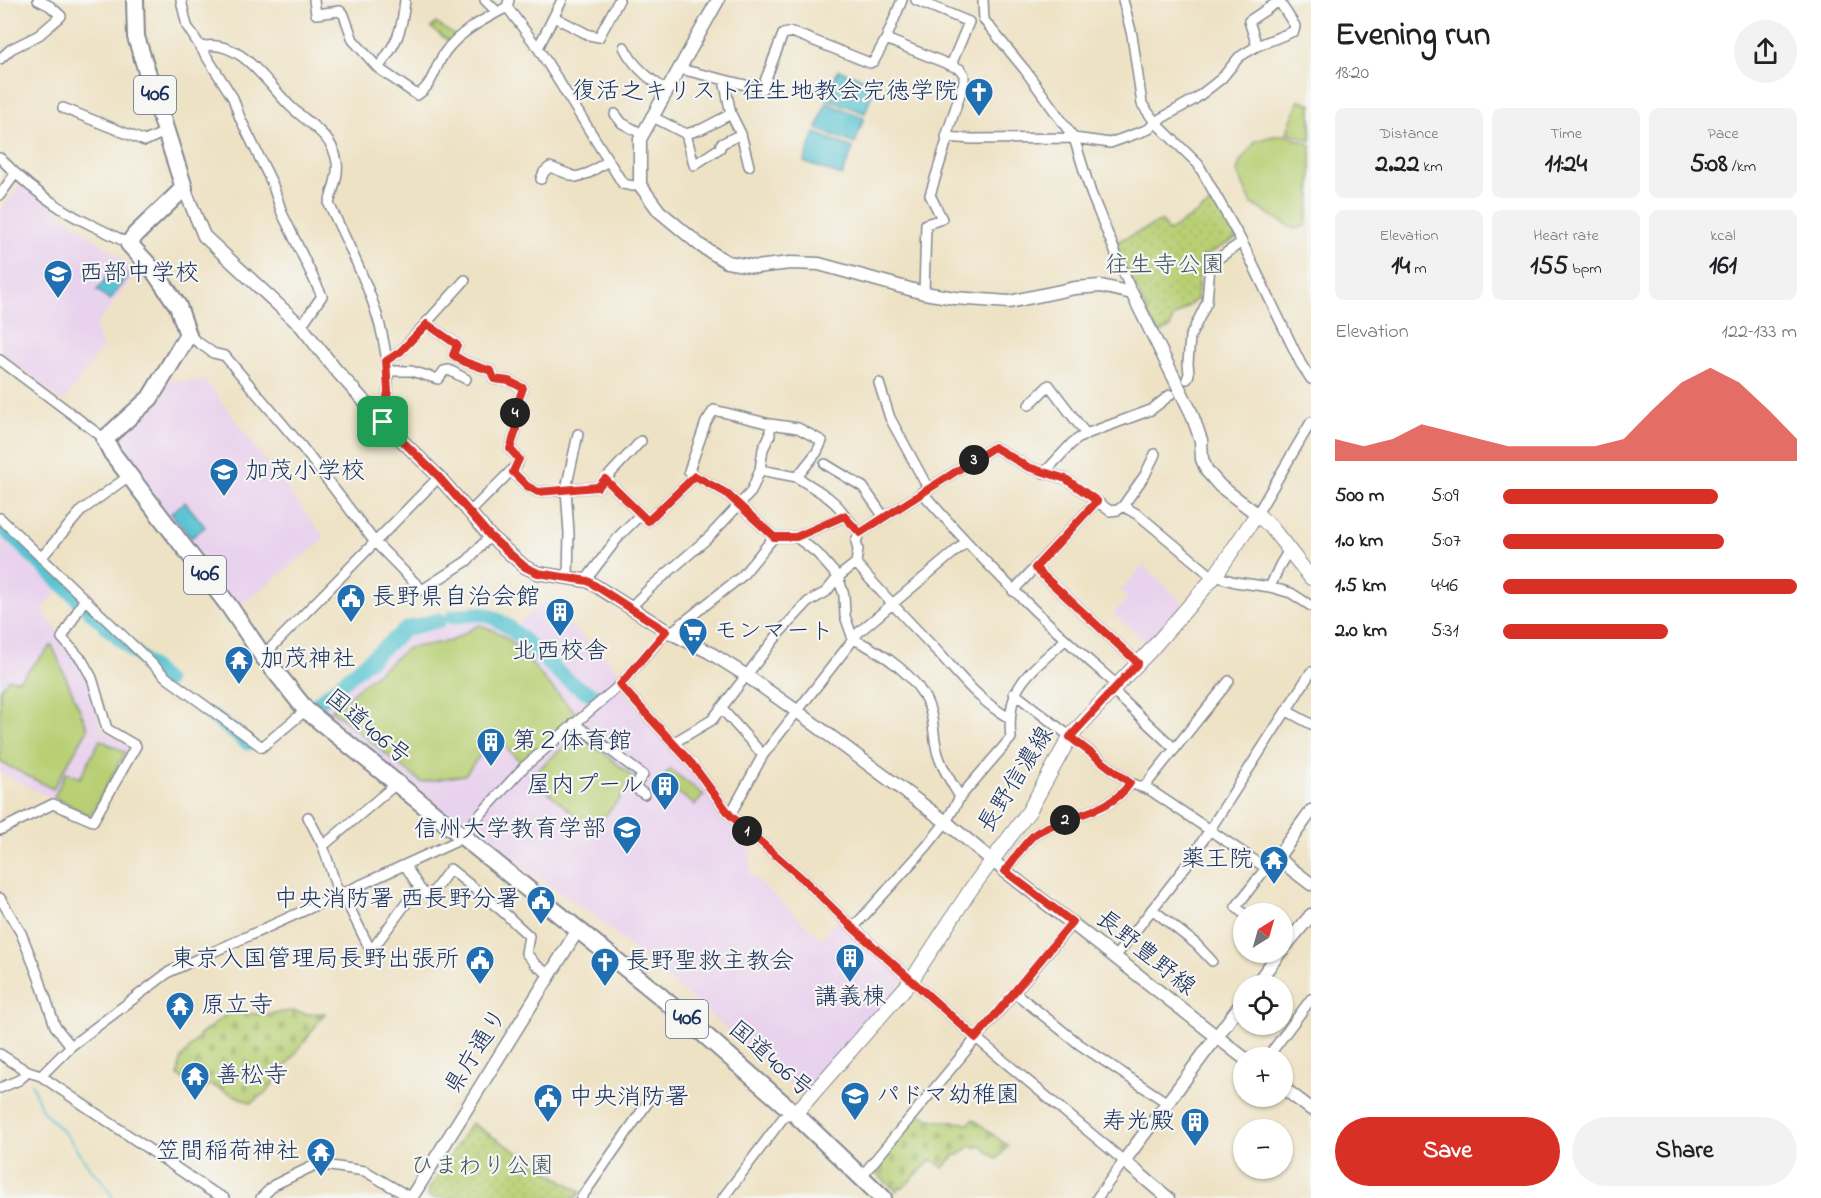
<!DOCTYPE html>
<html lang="en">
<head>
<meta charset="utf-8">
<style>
	body { margin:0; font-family:"Indie Flower","Klee One",sans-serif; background:#f2f2f2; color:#202124; height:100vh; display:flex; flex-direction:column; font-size:22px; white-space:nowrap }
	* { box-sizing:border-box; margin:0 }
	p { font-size:20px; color:#757577 }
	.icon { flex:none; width:33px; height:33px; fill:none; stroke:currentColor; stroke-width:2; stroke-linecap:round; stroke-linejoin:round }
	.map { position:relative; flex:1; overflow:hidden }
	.details { display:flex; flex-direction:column; background:#fff; width:510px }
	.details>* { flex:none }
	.needle { width:39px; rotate:37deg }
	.tools { position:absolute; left:1233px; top:903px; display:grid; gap:12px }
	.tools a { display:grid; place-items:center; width:60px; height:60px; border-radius:50%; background:#fff; box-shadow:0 2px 4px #0004; font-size:30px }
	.pin { position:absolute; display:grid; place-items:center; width:51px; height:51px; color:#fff; margin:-26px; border-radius:12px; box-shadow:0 3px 9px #0006 }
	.km { position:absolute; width:30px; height:30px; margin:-15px; border-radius:50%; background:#222; color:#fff; font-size:16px; line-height:30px; text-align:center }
	.round { display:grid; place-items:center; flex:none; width:63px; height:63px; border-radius:32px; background:#f2f2f2 }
	.overview { display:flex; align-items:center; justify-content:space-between; height:102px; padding:0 24px }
	h1 { font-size:33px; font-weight:700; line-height:45px }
	.figures { display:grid; grid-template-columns:repeat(3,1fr); gap:9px; height:102px; padding:6px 24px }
	.figures div { display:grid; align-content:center; border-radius:9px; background:#f2f2f2; text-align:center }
	.figures b { font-size:26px; font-weight:700 }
	.figures small { font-size:16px; font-weight:400 }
	.figures p { font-size:16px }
	.chart { height:168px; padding:12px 24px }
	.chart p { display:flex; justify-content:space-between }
	.chart svg { width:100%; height:108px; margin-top:6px; fill:#d93025; opacity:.7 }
	.cta { display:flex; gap:12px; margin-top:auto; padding:12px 24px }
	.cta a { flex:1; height:69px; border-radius:36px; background:#d93025; color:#fff; font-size:24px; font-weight:700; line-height:69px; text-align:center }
	.cta a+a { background:#f2f2f2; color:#202124 }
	ul { padding:0 24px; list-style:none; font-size:20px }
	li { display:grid; grid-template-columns:96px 72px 1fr; align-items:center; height:45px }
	li i { height:15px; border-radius:8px; background:#d93025 }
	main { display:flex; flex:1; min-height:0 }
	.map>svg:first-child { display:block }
	.built { fill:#e9d2ed }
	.green { fill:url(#green-dots); stroke:#6a7f68; stroke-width:1.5 }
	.cemetery { fill:url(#cemetery-stones); stroke:#6a7f68; stroke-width:1.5 }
	.pitch { fill:#b8cf73; stroke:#6a7f68; stroke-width:1.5 }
	.water { fill:#58c4d1; stroke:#3a7a98; stroke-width:1.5 }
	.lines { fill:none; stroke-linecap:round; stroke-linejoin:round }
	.stream { stroke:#58c4d1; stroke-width:2 }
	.river { stroke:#58c4d1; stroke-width:15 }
	.street-casing { stroke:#848891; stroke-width:12 }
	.secondary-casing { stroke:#848891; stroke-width:15 }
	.primary-casing { stroke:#848891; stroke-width:16 }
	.highway-casing { stroke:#848891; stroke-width:20 }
	.street { stroke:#fff; stroke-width:9 }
	.secondary { stroke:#fff; stroke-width:12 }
	.primary { stroke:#fff; stroke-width:14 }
	.highway { stroke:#fff; stroke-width:16 }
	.route-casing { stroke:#fff; stroke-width:12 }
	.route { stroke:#d93025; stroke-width:8 }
	.labels { text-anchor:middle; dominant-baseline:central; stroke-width:4.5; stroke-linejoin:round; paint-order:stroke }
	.shield { fill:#f6f6f2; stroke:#5d6b8a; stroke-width:1.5 }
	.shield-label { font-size:22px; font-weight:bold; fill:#1b2f5e }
	.poi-label { font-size:24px; fill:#1b2f5e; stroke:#f6f6f2; text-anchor:start }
	.park-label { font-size:24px; fill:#425763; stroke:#f6f6f2 }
	.street-label { font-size:24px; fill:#1b2f5e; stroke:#f6f6f2 }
</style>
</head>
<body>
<main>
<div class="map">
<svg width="1311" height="1198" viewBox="0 0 1311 1198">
	<defs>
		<pattern id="green-dots" width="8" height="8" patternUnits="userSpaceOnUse" patternTransform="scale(1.5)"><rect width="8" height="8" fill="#b8cf73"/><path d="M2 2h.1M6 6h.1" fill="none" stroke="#9eb266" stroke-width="1.8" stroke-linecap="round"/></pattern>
		<pattern id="cemetery-stones" width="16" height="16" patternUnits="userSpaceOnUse" patternTransform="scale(1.5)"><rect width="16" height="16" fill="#b8cf73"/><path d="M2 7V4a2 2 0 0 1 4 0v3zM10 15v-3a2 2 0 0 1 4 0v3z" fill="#9eb266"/></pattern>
	</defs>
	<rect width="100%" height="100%" fill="#f6f6f2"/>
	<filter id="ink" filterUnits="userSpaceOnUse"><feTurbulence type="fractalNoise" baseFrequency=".0167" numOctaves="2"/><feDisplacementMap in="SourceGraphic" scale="12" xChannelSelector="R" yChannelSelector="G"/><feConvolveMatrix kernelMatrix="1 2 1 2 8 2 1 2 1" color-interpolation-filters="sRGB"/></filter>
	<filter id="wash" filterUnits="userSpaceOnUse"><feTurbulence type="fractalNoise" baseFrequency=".008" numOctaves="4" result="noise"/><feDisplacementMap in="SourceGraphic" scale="24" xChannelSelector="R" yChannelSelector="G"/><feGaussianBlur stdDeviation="1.35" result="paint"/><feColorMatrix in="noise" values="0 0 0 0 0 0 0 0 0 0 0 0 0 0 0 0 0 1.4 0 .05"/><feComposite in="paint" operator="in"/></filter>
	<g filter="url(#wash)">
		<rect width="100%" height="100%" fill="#eee2c4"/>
		<path class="built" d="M21,184l117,87 -43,56 5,16 3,3 -40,56 -63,-51v-139z
			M167,381h39l119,158 -89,70 -116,-156 -3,-13 3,-6 28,-23z
			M0,528l62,59 -20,22 37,51 11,19 10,46 7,8 21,11 1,4 -36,68 -4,1 -89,-44z
			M1143,565l40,38 -34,42 -36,-31 15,-16 -8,-7z
			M547,599l50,54 3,-3 24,28 -6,6 131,152 2,38 70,65 17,-19 68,58 -99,115h-6l-215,-184 -118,-77 -150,-125 88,-75 88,-20 21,15z"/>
		<path class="green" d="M436,23l21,14 -6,6 -20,-15z
			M1215,201l24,36 -38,21 -4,41 -24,19 -3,10 -12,6 -44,-91 48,-22 6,11z
			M471,1123l110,69 -5,6h-146l-2,-7z"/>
		<path class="cemetery" d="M293,1011l15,3 17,-1 -57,78 -17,12 -42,-19 -5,6 -26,-14 2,-16 20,-25 28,-22 36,1z
			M919,1113c17,12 31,6 50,11l4,-5 35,27 -11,13 -18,-14 -3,3 -4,-3 -13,10h-4l-12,13 -11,-9 -29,29 -3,-1 -4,4 -24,-21z"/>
		<path class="pitch" d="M1299,100l12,4v37l-24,-9z
			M1285,135l26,10v50l-5,31 -12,3 -42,-25 -15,-32 3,-10 16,-21 17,-5z
			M479,625c29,7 44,29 62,50 11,14 24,26 36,39l-54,50 -26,-25 -7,3 -25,33 -44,7 -90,-72 77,-62 43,-7z
			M52,645l36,84 -35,60 -53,-27v-73l9,-10 10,1z
			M579,733l57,46 -43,51 -63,-53z
			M100,740l25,12 -35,64 -36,-19 12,-25 14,6z
			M670,769l34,26 -9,10 -34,-25z"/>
		<path class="water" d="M838,70l38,13 -11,30 -38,-14z
			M826,103l38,14 -9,27 -38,-15z
			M815,133l38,15 -11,28 -38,-14z
			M115,266l13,10 -18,24 -13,-10z
			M185,502l20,25 -14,11 -20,-25z"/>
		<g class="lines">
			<path class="stream" d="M31,1082l11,28 26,27 24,34 11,10 10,17"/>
			<path class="river" d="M0,525l79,75
				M86,607l25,24
				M453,617c8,-1 18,-4 27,-3 33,1 76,71 117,82
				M118,637l48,44
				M318,703l88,-74 33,-9
				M212,716l36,27"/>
		</g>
	</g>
	<g filter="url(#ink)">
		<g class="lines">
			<g class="street-casing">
				<path id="street" d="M181,0l6,26 46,72 7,20 32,65 10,30 40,83 -21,30
					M314,0l2,14 24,-3 4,4 9,25 25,28
					M405,0c-3,32 -8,43 -27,68l39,27c16,-9 18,-29 28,-43 15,-21 40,-33 62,-45l2,-7
					M485,0l12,12
					M916,0l53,22 -18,43
					M983,0l1,20 41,50 49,68 17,55 41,100
					M1123,0l9,35 10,69 13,18 43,42 44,78 59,122 10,15
					M507,7l31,41 85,136 10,2 7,-1
					M554,17l35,18 10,2 20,-37
					M886,39l16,-39
					M200,47c40,-11 67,37 91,60 18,17 43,29 46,56 2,13 -5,28 -8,41 28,59 61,119 59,186 -1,11 -3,22 -5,32
					M624,47c9,19 25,32 42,43
					M538,48l24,-48
					M0,59l11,-10 28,-14 22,-19 -11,-10 -12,-6
					M680,69l82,20 21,-55 9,-2 78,31 4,-2 12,-22 74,30 4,6v7l-18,55 1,3 -17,55 12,24 -16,5 -2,69
					M63,108l82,33 22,-10
					M615,114l7,9 20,11
					M731,114l10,20 8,32
					M651,116l35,18 16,-5 29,-15 -7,-34
					M686,134l8,31 26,-17 1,-4 20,-10
					M946,137l26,2 102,-1 36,5 39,-14 6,-7 40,-23 17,-13 10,-8 17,-21 18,-11 37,-15 1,-5 -16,-25 -30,20 8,25
					M0,158c18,19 40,37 62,51 21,14 45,22 67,35
					M541,179l3,-7 6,-5 26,10 13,-4 19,-12
					M0,195l15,-21
					M427,324l30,21 -4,10 12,7 26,9 3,8 15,2 14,7 -8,22 1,20 -6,19 9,10 -2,6 -47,47
					M188,335l25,18 12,3 77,91 72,94 48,49 45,-29 23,-25
					M0,360l105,79
					M386,361l14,-9 65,-72
					M387,371h24l27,8 6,-8 5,-1 17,9
					M1187,379l2,-5 -1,-11 2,-26 17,-35 3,-38 32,-22
					M879,383l11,35 38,70
					M1029,405l20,-20 37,49
					M825,464l38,23 21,30
					M760,470l37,7 20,-25 5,-11 -24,-13 -28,-4 -56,-14 -8,12 -17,49 6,5 31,17 48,44
					M513,472l14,14 11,6 60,-5 43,-46
					M1044,473l29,-31 13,-8 65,-24 19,-15
					M797,477c17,12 38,21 48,39
					M605,479l43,42 47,-45
					M922,492c60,70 125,133 195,193
					M1123,506l22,-31 10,-21
					M1257,514l54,-92
					M0,518l167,160 95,69 44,-37
					M796,537l49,-21 15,17
					M41,558l41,-48 47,-34
					M856,563c26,31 54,60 82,89 24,26 39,47 71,66
					M1035,568l103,95
					M1215,576l20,6 35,5 21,6 20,13
					M568,577l1,-44 -3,-44 12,-55
					M585,581l35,-46 21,-21
					M1270,587l10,-22 9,-15
					M1013,591l84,-90
					M630,608l21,-21 58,-50 42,-45 9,-22 3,-21 7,-14v-11
					M670,633l72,-57 32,-39h22l21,16 21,24 6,18 1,21 8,23c29,13 67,38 77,71 5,16 3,34 10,50 5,13 13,25 20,37
					M263,656l176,-179
					M620,685l47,-54
					M1112,690l63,59
					M1014,693l116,90 20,7 116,78 6,-8 5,-2
					M721,708l42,47
					M1287,711l24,13
					M574,723l69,52 -9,12 10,7
					M673,743l39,-23 68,-88 28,-30 18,-10 12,-15 18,-14 2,-13 -2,-9 4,-8 134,-86 34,20 38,12 44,32 8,-1 5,-4 17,10 74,62
					M1144,787l85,-106
					M730,815l33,-60 96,-123 106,-89
					M308,817l15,29 16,49
					M0,830l53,-26 40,17 43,-75 -29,-17 -15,-51 -10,-18 -20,-22 22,-38
					M323,846l73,-62
					M1005,871c8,-10 22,-33 33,-39 30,-18 72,-18 92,-49
					M420,889l4,4 7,2 19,-26 51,41 28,26 -3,17 10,12 14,10
					M342,893l29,58 42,-57 7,-5 -15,-24
					M0,898l21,35 18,45 16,48 16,20
					M1152,909l44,35 16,17
					M1244,914l-8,-7 30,-39
					M853,928l73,-81 20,-25 14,-25 51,-59c-6,-53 19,-65 54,-98
					M1115,957l74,-95 122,-190
					M1014,992l65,52 87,58
					M0,1054l28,18
					M1267,1058l44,-59
					M41,1076l30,-30 98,-74 286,-130 69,-75 96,-82 72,79 38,51 74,65 49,48 123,110 148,123 -27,37
					M0,1088l19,-8 9,-8 13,4 168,114 15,8
					M861,1177l211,-254
					M261,1198l13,-13 43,-21 48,7 46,27
					M581,1198l72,-103
					M723,1198l60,-80 10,-6"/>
			</g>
			<g class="secondary-casing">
				<path id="secondary" d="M718,0l-78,139v46l19,26 42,35 26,16 29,5 34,-4 29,1 105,29 31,5 54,4 66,-14 26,-2 31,7 59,119 10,28 1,19 5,12 13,15 37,28
					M184,188l20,48 97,90 34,43 48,53 56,55 51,59 35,31 13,6 50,8 79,50 42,21 38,24 51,36 148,110 59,49 239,187
					M1311,811l-34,47 34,26
					M1282,950l29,-35
					M1255,986l25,-34
					M1282,1087l29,22
					M411,1198l168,-270
					M1168,1198l-44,-37 120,-161"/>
			</g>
			<g class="primary-casing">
				<path id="primary" d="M793,1112l9,-6 109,-125 60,-92 58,-78 41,-74 47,-52 32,-33 66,-76 42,-62 14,13 40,51"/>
			</g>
			<g class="highway-casing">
				<path id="highway" d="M135,0l1,37 48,151 -49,47 -6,9 25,27 24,35 10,29 -38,63 -45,41 7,14 117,153 34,50 43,54 353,285 134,117 90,86"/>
			</g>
			<use href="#street" class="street"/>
			<use href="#secondary" class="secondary"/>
			<use href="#primary" class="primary"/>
			<use href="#highway" class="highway"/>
		</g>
	</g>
	<g class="lines" filter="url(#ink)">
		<g class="route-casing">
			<path id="route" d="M427,324l30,21 -4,10 12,7 26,9 3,8 15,2 14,7 -8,22 1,20 -6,19 9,10 -6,13 14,14 11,6 60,-5 7,-8 43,42 47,-45 31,17 48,44h22l48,-21 16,17 134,-86 34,20 38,12 31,22 -62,67 103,95 -68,74 60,46c-20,31 -62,31 -92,49 -11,6 -25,29 -33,39l67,51 -96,116 -123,-110 -49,-48 -74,-65 -38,-51 -72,-79 46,-54 -78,-50 -50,-8 -13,-6 -35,-31 -51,-59 -56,-55 5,-31 -2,-30 14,-9z"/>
		</g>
		<use href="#route" class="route"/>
	</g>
	<defs>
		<g id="church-pin" transform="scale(1.5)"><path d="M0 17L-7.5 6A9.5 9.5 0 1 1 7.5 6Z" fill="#1f6fb2" stroke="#f6f6f2"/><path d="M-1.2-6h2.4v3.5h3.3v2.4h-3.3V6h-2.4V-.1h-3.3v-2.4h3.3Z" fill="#fff"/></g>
		<g id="school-pin" transform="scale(1.5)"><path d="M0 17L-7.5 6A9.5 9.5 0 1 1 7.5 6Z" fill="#1f6fb2" stroke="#f6f6f2"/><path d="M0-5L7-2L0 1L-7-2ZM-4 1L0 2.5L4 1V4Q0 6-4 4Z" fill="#fff"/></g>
		<g id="civic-pin" transform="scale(1.5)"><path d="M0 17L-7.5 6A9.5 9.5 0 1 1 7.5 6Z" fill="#1f6fb2" stroke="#f6f6f2"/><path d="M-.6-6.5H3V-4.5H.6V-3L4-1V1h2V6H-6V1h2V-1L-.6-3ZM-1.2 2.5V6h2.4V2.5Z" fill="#fff"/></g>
		<g id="building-pin" transform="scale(1.5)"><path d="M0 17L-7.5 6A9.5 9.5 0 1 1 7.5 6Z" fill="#1f6fb2" stroke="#f6f6f2"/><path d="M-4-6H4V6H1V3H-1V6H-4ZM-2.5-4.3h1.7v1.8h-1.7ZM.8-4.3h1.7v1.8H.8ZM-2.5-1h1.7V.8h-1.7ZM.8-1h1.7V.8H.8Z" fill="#fff"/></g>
		<g id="supermarket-pin" transform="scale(1.5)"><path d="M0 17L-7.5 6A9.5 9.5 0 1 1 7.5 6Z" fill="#1f6fb2" stroke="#f6f6f2"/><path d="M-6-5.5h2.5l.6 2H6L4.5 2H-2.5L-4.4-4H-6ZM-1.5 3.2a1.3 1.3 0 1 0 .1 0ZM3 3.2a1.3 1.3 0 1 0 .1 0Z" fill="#fff"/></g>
		<g id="temple-pin" transform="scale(1.5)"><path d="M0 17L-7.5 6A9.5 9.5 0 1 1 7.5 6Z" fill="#1f6fb2" stroke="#f6f6f2"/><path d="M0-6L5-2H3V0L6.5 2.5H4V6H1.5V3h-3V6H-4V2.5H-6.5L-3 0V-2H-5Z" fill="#fff"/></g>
		<g id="university-pin" transform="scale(1.5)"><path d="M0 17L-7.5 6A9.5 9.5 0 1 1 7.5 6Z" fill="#1f6fb2" stroke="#f6f6f2"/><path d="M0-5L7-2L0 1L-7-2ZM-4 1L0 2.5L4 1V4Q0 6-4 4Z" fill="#fff"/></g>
	</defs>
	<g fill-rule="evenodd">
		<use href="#church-pin" x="979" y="92"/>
		<use href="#school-pin" x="58" y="274"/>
		<use href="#school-pin" x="224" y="472"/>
		<use href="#civic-pin" x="351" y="598"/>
		<use href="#building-pin" x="560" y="612"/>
		<use href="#supermarket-pin" x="693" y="632"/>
		<use href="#temple-pin" x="239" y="660"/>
		<use href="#building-pin" x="491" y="742"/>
		<use href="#building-pin" x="665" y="786"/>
		<use href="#university-pin" x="627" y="830"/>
		<use href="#temple-pin" x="1274" y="860"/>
		<use href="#civic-pin" x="541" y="900"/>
		<use href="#building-pin" x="850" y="958"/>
		<use href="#civic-pin" x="480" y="960"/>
		<use href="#church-pin" x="605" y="962"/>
		<use href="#temple-pin" x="180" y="1006"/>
		<use href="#temple-pin" x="195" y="1076"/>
		<use href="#school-pin" x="855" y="1096"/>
		<use href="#civic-pin" x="548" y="1098"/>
		<use href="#building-pin" x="1195" y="1122"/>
		<use href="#temple-pin" x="321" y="1152"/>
	</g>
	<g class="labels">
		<g class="shield">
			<rect x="134" y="76" width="42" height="38" rx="4.5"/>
			<rect x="184" y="556" width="42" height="38" rx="4.5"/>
			<rect x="666" y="1000" width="42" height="38" rx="4.5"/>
		</g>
		<g class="shield-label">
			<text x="155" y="95">406</text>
			<text x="205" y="575">406</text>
			<text x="687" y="1019">406</text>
		</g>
		<g class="poi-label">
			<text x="958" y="92" text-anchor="end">復活之キリスト往生地教会完徳学院</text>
			<text x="79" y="274">西部中学校</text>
			<text x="245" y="472">加茂小学校</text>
			<text x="372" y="598">長野県自治会館</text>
			<text x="714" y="632">モンマート</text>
			<text x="560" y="652" text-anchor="middle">北西校舎</text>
			<text x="260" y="660">加茂神社</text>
			<text x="512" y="742">第２体育館</text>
			<text x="644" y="786" text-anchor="end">屋内プール</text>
			<text x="606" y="830" text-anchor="end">信州大学教育学部</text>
			<text x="1253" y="860" text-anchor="end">薬王院</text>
			<text x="520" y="900" text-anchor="end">中央消防署 西長野分署</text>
			<text x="459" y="960" text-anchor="end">東京入国管理局長野出張所</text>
			<text x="626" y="962">長野聖救主教会</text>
			<text x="850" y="998" text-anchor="middle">講義棟</text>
			<text x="201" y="1006">原立寺</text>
			<text x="216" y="1076">善松寺</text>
			<text x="876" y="1096">パドマ幼稚園</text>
			<text x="569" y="1098">中央消防署</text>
			<text x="1174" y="1122" text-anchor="end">寿光殿</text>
			<text x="300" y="1152" text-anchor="end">笠間稲荷神社</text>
		</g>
		<g class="park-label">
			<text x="1165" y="266">往生寺公園</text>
			<text x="482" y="1167">ひまわり公園</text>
		</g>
		<g class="street-label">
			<text transform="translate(367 728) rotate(40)">国道406号</text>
			<text transform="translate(1017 780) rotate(-58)">長野信濃線</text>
			<text transform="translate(1145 954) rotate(39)">長野豊野線</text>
			<text transform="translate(477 1052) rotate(-58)">県庁通り</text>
			<text transform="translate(770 1060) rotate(41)">国道406号</text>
		</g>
	</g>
</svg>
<div class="tools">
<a><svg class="needle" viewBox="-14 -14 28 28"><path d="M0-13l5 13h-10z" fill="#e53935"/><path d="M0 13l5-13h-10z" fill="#757577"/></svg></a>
<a><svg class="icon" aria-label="locate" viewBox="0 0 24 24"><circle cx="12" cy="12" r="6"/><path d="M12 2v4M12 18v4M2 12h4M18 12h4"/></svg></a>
<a>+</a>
<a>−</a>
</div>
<div class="pin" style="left:383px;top:422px;background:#1e9e55"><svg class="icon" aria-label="arrive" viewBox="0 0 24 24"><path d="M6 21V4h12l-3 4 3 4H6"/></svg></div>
<b class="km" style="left:747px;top:831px">1</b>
<b class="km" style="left:1065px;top:820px">2</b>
<b class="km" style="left:974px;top:460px">3</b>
<b class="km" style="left:515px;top:413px">4</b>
</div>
<section class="details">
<div class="overview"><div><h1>Evening run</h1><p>18:20</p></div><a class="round"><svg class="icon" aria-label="share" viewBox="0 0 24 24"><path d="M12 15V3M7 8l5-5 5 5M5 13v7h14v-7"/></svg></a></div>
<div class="figures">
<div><p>Distance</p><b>2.22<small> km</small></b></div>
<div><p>Time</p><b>11:24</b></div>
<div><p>Pace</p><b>5:08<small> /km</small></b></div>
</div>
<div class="figures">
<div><p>Elevation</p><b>14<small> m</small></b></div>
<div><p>Heart rate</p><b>155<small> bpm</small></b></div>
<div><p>kcal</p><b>161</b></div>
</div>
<div class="chart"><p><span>Elevation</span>122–133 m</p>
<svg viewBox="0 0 160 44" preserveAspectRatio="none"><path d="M0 44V35L10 38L20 35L30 29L40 32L50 35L60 38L70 38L80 38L90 38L100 35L110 23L120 12L130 6L140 12L150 23L160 35V44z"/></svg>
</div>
<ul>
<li><b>500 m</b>5:09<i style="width:73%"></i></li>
<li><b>1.0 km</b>5:07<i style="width:75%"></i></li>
<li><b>1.5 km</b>4:46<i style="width:100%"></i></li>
<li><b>2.0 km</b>5:31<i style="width:56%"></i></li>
</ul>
<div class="cta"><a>Save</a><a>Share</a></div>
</section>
</main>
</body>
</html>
